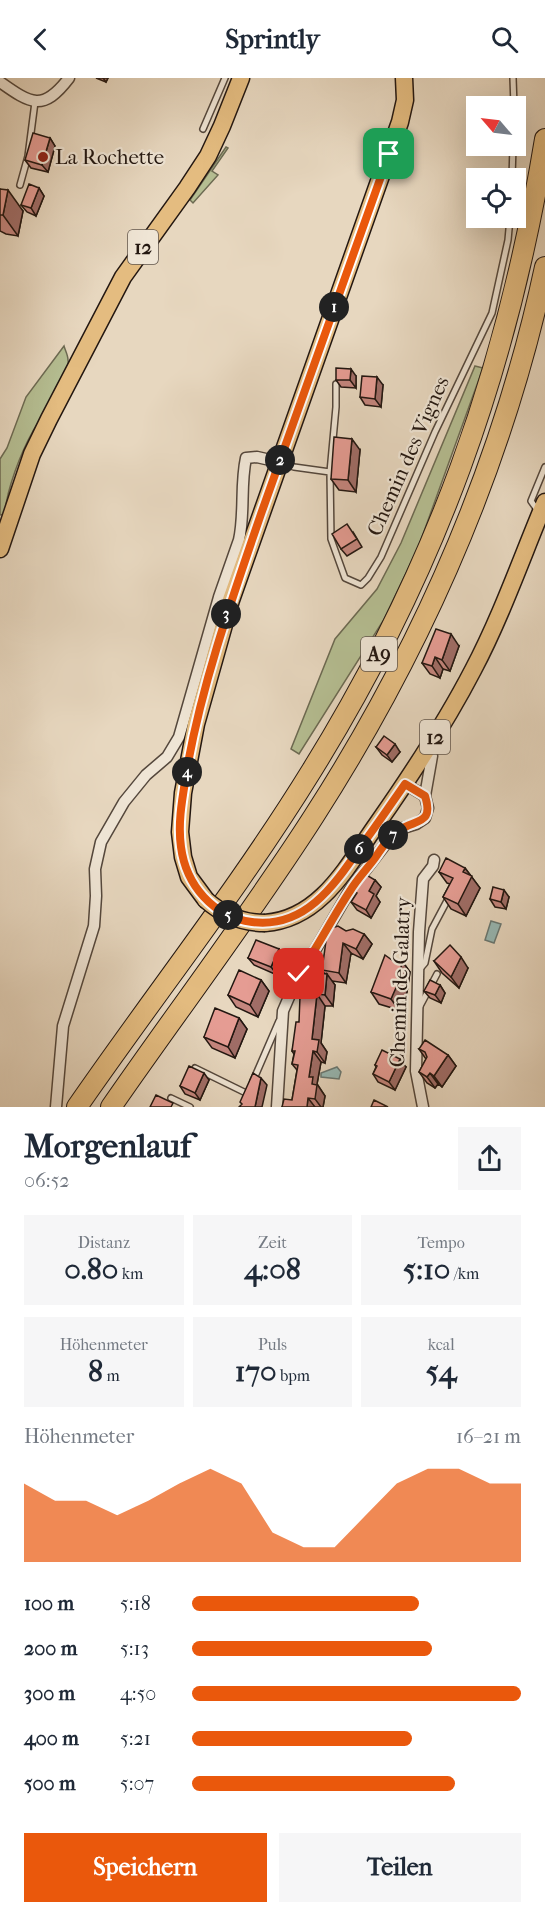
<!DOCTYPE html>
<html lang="de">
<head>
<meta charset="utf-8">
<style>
	body { margin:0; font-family:"IM FELL French Canon",serif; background:#f6f6f7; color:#1f2937; height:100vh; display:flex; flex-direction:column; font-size:22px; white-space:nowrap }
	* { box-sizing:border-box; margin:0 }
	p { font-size:20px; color:#747a83 }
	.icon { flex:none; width:33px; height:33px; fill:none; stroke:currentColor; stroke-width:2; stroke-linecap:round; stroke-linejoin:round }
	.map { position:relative; height:1029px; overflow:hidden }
	.sheet { display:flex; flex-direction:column; background:#fff; flex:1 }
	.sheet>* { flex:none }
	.needle { width:39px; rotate:298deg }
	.buttons { position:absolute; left:466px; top:18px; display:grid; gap:12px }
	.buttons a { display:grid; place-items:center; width:60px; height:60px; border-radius:0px; background:#fff; box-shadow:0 6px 24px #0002; font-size:30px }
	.pin { position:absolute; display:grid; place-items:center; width:51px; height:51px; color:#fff; margin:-26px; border-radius:12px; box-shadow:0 3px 9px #0006 }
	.km { position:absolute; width:30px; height:30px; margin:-15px; border-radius:50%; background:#222; color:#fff; font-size:16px; line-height:30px; text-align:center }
	.round { display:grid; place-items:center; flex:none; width:63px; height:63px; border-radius:0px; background:#f6f6f7 }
	.head { display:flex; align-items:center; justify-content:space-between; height:102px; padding:0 24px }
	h1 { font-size:33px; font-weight:700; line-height:45px }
	.metrics { display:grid; grid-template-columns:repeat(3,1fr); gap:9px; height:102px; padding:6px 24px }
	.metrics div { display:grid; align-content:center; border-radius:0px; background:#f6f6f7; text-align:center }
	.metrics b { font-size:30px; font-weight:700 }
	.metrics small { font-size:16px; font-weight:400 }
	.metrics p { font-size:16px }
	.chart { height:168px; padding:12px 24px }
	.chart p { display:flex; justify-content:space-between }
	.chart svg { width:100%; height:108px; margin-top:6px; fill:#ea580c; opacity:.7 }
	.cta { display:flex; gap:12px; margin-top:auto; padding:12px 24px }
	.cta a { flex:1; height:69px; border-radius:0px; background:#ea580c; color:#fff; font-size:24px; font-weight:700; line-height:69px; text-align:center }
	.cta a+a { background:#f6f6f7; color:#1f2937 }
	ul { padding:0 24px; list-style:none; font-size:20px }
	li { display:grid; grid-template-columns:96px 72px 1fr; align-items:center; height:45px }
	li i { height:15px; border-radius:8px; background:#ea580c }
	header { display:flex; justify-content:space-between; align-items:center; height:78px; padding:0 24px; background:#fff; font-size:27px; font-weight:700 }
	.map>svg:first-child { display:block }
	.green { fill:#b5be92; stroke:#6c6a52; stroke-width:1.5 }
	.water { fill:#97b9b5; stroke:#697873; stroke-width:1.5 }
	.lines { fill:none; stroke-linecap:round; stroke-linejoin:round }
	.lane-casing { stroke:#54473c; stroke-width:8 }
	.street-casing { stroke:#54473c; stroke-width:13 }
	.primary-casing { stroke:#231711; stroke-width:19 }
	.highway-casing { stroke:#231711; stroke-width:22 }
	.lane { stroke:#efe5d5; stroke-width:5 }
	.street { stroke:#efe5d5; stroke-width:10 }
	.primary { stroke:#e4bc80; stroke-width:16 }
	.highway { stroke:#e4bc80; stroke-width:20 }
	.primary-bridge-casing { stroke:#231711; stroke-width:19; stroke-linecap:butt }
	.primary-bridge { stroke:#e4bc80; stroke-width:16 }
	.wall { fill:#c5867e; stroke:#231711; stroke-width:1.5 }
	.shaded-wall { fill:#a06d67; stroke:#231711; stroke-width:1.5 }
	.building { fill:#e59c93; stroke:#231711; stroke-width:1.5 }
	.route-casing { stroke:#fff; stroke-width:12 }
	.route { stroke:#ea580c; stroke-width:8 }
	.poi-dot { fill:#8f2418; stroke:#efe5d5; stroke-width:2 }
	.labels { text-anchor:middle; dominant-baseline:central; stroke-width:4.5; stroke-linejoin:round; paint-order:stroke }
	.shield { fill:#efe5d5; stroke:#60554c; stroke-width:1.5 }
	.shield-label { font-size:20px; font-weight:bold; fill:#231711 }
	.poi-label { font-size:21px; fill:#231711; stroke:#efe5d5; text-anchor:start }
	.street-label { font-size:21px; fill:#231711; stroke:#efe5d5 }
</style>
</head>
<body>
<header><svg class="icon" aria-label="back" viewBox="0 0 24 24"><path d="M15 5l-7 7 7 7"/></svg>Sprintly<svg class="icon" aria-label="search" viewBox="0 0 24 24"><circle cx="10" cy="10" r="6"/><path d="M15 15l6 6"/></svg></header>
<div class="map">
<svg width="545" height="1029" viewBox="0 0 545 1029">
	<rect width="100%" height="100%" fill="#e7d7bf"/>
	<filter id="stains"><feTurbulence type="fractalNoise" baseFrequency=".00333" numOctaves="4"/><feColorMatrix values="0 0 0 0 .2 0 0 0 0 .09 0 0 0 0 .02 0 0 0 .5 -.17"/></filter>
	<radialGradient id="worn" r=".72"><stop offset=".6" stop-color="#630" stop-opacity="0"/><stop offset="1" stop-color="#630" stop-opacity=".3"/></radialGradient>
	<path class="green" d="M226,69l2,1 -16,23 6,4 -25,28 -3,-3z
		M64,268c1,4 4,9 4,14 3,21 -24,53 -35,71 -12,21 -27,60 -28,83l-5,1v-56l7,-11 19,-51z
		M475,288l8,2 -65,180 -35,73 -84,133 -8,-5 44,-110 42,-50 24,-46z"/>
	<path class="water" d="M491,843l10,3 -7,19 -9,-3z
		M337,989l4,5 -2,7 -18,-2v-4z"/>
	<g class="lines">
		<g class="lane-casing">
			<path id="lane" d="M513,0l1,28
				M203,51l22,-51
				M512,100l1,-32
				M20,107l8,-29 7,-54
				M281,385l13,4 36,5 1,67 14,39 16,7 7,-7 13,-21 54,-125 57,-119 16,-73 2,-22
				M330,394l6,-65v-23
				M538,433l-7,-10 14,-34
				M419,892l6,-7 7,-34 17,-32
				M419,930l18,-34
				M195,990l53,26
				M253,1003l26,-60
				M171,1020l19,9"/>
		</g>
		<g class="street-casing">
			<path id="street" d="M0,4c31,22 43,30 69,-4
				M425,718l7,-40 -4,-7
				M56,1029l7,-81 31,-100 2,-30 -1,-27 6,-27 23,-40 22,-27 21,-18 12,-20 40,-140 20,-57c6,-27 1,-55 7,-82l11,-1 22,5
				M277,1029l6,-96 16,-37 15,-22 36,-62 41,-53 9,-8 16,-5 9,-6 3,-10 -3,-12 -20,-12
				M423,1029l-7,-36 3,-139 4,-53 10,-13 1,-6"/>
		</g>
		<g class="primary-casing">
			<path id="primary" d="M0,471l32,-95 17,-35 74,-142 64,-89 21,-32 14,-30 19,-48
				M206,822l-17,-23 -6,-20 -3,-25 3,-39 13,-69 35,-124 169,-478 5,-22 -1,-22
				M265,845c56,-4 83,-58 112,-99 35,-50 68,-100 96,-154 28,-53 49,-113 72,-168"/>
		</g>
		<g class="highway-casing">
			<path id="highway" d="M77,1029c78,-113 163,-220 235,-337 124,-200 195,-399 233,-631
				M111,1029c67,-97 139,-191 203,-291 108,-168 189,-353 231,-549"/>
		</g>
		<use href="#lane" class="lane"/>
		<use href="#street" class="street"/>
		<use href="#primary" class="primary"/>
		<use href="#highway" class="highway"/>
		<g class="primary-bridge-casing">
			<path id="primary-bridge" d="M206,822c17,15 37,23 59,23"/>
		</g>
		<use href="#primary-bridge" class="primary-bridge"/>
	</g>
	<path class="wall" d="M96,0h12l-2,4z
		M50,60l5,8 -7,26 -17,-4 -6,-8z
		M39,110l5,8 -8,20 -9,-4 -6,-7z
		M0,111l23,22 -5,25 -12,-2 -6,-3z
		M356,298v12l-15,-1 -5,-7z
		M383,307l-2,22 -16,-2 -5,-8z
		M360,372l-4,42 -17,-2 -8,-11z
		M353,454l9,15 -15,9 -6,-7z
		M459,568l-9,25 -7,-2 -3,9 -10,-4 -8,-11z
		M376,669l24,5 -8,10 -10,-7z
		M465,790l15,20 -14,28 -15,-7 -8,-12 7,-13 -3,-1 -8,-11z
		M375,802l6,7 -5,9 4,6 -9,16 -14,-8 -6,-8 5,-8 -2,-3z
		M509,819l-3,12 -11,-2 -5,-8z
		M329,851l35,5 8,10 -9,15 -12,-6 -5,30 -14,-2 3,4 -2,21h-8l-4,37 6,9 -2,11 -4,-1 -4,22 8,12 -2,11h-41l10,-7 5,-30 -5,-6 2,-10 -2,-3 7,-29 25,-49 -2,-3 4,-24 -6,-8z
		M279,871l5,8 -7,18 -23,-10 -6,-7z
		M392,882l10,1 8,11 -3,20 -8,18 -20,-6 -8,-12z
		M434,883l34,7 -9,20 -17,-15z
		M261,902l8,11 -11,26 -22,-10 -8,-12z
		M440,907l5,8 -4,10 -11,-5 -6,-7z
		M239,940l8,11 -12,29 -23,-10 -8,-11z
		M419,971l29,6 8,11 -14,21 -4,-3 -3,4 -8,-5 -8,-11 7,-13z
		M375,987l31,2 -11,23 -17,-8 -5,-8 3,-7z
		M209,1002l-9,20 -15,-6 -5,-8z"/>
	<path class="shaded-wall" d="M103,0h5l-2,4z
		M50,60l5,8 -7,26 -6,-7z
		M39,110l5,8 -8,20 -5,-8z
		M8,112l15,21 -5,25 -15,-21z
		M351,291l5,7v12l-6,-8z
		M377,299l6,8 -2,22 -6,-8z
		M352,361l8,11 -4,42 -8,-12z
		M451,556l8,12 -9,25 -8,-11z
		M435,579l8,12 -3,9 -8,-12z
		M395,666l5,8 -8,10 -5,-7z
		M465,790l15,20 -14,28 -8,-12 5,-32z
		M375,802l6,7 -5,9 4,6 -9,16 -5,-8 3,-19z
		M504,812l5,7 -3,12 -5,-7z
		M364,856l8,10 -9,15 -7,-10z
		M343,865l8,10 -5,30 -7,-10z
		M279,871l5,8 -7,18 -6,-8z
		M461,879l7,11 -9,20 -8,-11z
		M402,883l8,11 -3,20 -8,18 -8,-11z
		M327,896l8,11 -2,21 -8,-11z
		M261,902l8,11 -11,26 -8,-12z
		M440,907l5,8 -4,10 -6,-8z
		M317,916l8,12 -4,37 6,9 -2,11 -8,-11 -5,-13z
		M239,940l8,11 -12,29 -7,-11z
		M313,973l8,11 -4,22 8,12 -2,11h-2l-6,-8 -3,-15 -3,-7z
		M448,977l8,11 -14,21 -8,-11z
		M400,981l6,8 -11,23 -6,-8z
		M204,995l5,7 -9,20 -5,-7z
		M430,995l8,11 -3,4 -8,-11z
		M261,1000l6,7 -5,22h-7z
		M308,1020l7,9h-8z"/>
	<path class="building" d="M33,55l17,5 -8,27 -17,-5z
		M29,106l10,4 -8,20 -10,-3z
		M0,111l8,1 -5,25h-3z
		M336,290l15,1 -1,11h-14z
		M362,298l15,1 -2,22 -15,-2z
		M334,359l18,2 -4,41 -17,-1z
		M347,446l10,15 -16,10 -9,-15z
		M436,551l15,5 -9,26 -7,-3 -3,9 -10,-3z
		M384,658l11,8 -8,11 -11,-8z
		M446,780l19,10 -2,4 9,4 -14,28 -15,-7 10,-19 -14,-6z
		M363,795l12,7 -6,11 5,3 -8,16 -15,-8 6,-9 -3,-2z
		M493,809l11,3 -3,12 -11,-3z
		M325,848l4,3 9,-3 8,5 7,-2 11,5 -8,15 -13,-6 -4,30 -17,-3 4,-29 -6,-3z
		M256,862l23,9 -8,18 -23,-9z
		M450,867l11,12 -10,20 -17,-16z
		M385,877l7,5 10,1 -3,20 -8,18 -20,-7z
		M239,892l22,10 -11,25 -22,-10z
		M301,893l26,3 -2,21 -8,-1 -5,45 7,1 -2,12 -4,-1 -4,26h4l-1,7 5,1 -2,14 -7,-1 -1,9h-25l2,-8 8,1 6,-35 -6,-1 3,-13h-3l4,-29h3z
		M430,902l10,5 -5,10 -11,-4z
		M215,930l24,10 -11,29 -24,-10z
		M425,962l23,15 -14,21 -4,-3 -3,4 -8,-5 8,-15 -2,-5 -6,-3z
		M382,972l18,9 -11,23 -16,-8 4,-8 -2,-1z
		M189,988l15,7 -9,20 -15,-7z
		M253,995l8,5 -6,29h-16l3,-3 -2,-2z
		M156,1017l17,8 -2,4h-21z
		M374,1022l14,7h-17z"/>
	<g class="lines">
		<g class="route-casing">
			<path id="route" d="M299,896c19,-27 33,-56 51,-83 7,-12 17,-22 25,-33 7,-10 14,-22 24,-28 18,-11 35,-6 26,-34l-20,-12c-14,20 -28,41 -43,61 -27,39 -56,84 -110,77 -39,-5 -66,-37 -71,-75 -4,-28 3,-56 7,-84 16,-86 45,-167 73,-249 42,-120 85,-240 128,-360"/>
		</g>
		<use href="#route" class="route"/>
	</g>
	<circle class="poi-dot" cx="43" cy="79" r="6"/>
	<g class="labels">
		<g class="shield">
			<rect x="128" y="152" width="30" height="34" rx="4.5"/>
			<rect x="361" y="559" width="36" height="34" rx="4.5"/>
			<rect x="420" y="642" width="30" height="34" rx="4.5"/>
		</g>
		<g class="shield-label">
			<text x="143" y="169">12</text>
			<text x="379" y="576">A9</text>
			<text x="435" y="659">12</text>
		</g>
		<g class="poi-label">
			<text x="55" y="79">La Rochette</text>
		</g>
		<g class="street-label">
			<text transform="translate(408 378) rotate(-66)">Chemin des Vignes</text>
			<text transform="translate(400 904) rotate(-88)">Chemin de Galatry</text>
		</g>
	</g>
	<rect width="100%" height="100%" filter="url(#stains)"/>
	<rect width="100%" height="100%" fill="url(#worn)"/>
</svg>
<div class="buttons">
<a><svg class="needle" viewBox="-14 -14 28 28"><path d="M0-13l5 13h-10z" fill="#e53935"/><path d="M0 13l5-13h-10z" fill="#747a83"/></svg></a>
<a><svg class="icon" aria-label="locate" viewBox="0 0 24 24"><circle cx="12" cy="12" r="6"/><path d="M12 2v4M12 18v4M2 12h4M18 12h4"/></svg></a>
</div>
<div class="pin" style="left:389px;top:76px;background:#1e9e55"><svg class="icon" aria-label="arrive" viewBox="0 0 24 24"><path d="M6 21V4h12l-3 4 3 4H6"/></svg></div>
<div class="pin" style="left:299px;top:896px;background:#d93025"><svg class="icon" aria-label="check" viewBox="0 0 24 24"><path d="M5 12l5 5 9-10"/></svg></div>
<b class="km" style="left:334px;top:229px">1</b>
<b class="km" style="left:280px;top:382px">2</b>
<b class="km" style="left:226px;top:536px">3</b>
<b class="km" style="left:187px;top:694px">4</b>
<b class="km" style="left:228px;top:837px">5</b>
<b class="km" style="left:359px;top:771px">6</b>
<b class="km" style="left:393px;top:757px">7</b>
</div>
<section class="sheet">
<div class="head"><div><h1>Morgenlauf</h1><p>06:52</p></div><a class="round"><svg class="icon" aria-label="share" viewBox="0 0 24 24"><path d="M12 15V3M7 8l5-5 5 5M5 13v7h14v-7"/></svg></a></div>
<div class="metrics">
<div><p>Distanz</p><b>0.80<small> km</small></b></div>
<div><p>Zeit</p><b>4:08</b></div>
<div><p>Tempo</p><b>5:10<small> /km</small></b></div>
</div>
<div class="metrics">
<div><p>Höhenmeter</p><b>8<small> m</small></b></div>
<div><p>Puls</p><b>170<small> bpm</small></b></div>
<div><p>kcal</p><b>54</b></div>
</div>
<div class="chart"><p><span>Höhenmeter</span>16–21 m</p>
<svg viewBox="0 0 160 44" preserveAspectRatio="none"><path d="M0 44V12L10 19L20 19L30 25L40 19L50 12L60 6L70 12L80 32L90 38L100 38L110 25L120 12L130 6L140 6L150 12L160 12V44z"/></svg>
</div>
<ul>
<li><b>100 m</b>5:18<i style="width:69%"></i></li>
<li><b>200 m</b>5:13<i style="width:73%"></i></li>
<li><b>300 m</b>4:50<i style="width:100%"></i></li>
<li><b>400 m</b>5:21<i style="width:67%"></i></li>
<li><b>500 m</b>5:07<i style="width:80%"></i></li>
</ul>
<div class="cta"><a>Speichern</a><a>Teilen</a></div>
</section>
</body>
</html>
